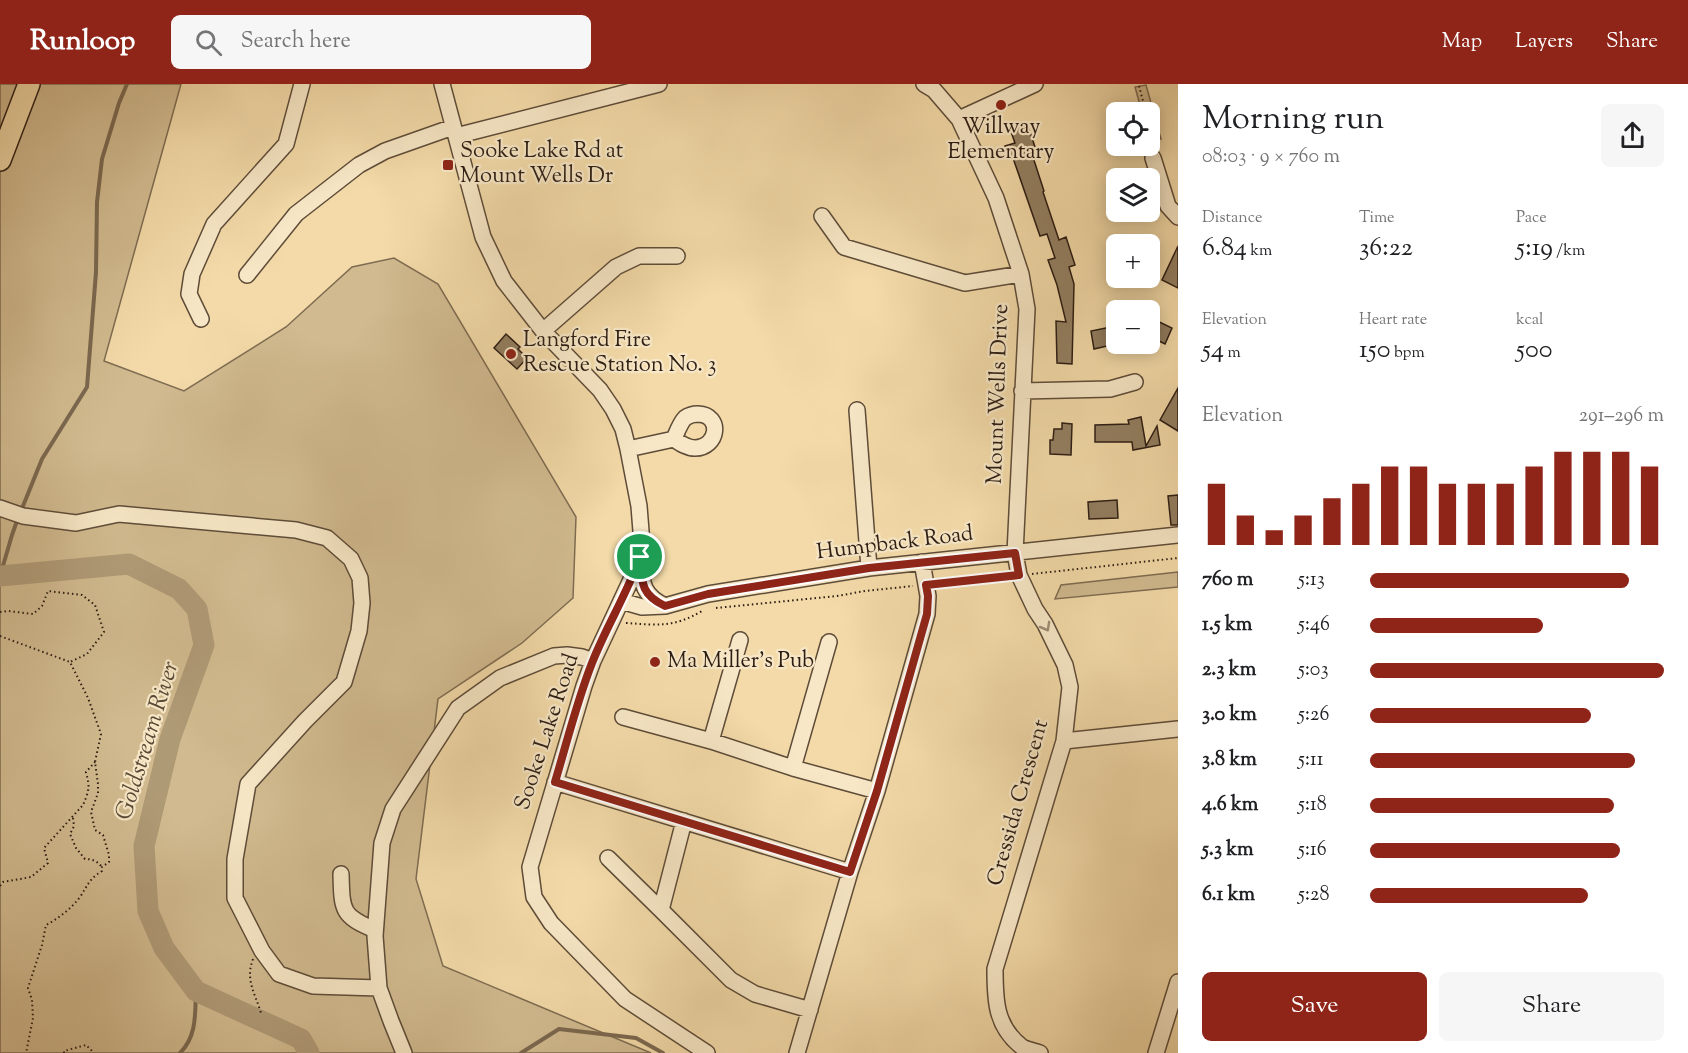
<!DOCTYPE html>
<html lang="en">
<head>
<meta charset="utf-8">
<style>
	body { margin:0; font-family:"Sorts Mill Goudy",serif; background:#f6f6f6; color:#202124; height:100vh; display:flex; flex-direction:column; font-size:22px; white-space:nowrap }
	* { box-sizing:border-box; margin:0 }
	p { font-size:20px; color:#757577 }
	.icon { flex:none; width:33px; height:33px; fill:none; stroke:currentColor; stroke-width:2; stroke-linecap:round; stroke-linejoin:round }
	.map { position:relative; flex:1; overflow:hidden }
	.sheet { display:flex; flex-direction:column; background:#fff; width:510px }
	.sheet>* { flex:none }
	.buttons { position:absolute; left:1106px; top:18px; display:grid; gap:12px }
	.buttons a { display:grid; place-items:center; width:54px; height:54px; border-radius:9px; background:#fff; box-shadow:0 3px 15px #0003; font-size:30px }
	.pin { position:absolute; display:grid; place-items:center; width:51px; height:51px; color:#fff; margin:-26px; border:3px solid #fff; border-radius:50%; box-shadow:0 2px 6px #0007 }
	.round { display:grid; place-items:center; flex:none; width:63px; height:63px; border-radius:9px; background:#f6f6f6 }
	.overview { display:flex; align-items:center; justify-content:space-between; height:102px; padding:0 24px }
	h1 { font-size:33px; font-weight:600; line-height:45px }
	.figures { display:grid; grid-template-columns:repeat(3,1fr); gap:9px; height:102px; padding:6px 24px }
	.figures div { display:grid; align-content:center }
	.figures b { font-size:26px; font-weight:600 }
	.figures small { font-size:16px; font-weight:400 }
	.figures p { font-size:16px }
	.chart { height:168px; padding:12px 24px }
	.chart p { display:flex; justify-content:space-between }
	.chart svg { width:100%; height:108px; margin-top:6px; stroke:#8f2418; stroke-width:6 }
	.action { display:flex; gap:12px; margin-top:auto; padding:12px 24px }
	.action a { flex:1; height:69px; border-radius:9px; background:#8f2418; color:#fff; font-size:24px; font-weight:600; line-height:69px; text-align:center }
	.action a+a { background:#f6f6f6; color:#202124 }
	ul { padding:0 24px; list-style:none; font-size:20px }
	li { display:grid; grid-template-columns:96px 72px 1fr; align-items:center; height:45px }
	li i { height:15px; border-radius:8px; background:#8f2418 }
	header { display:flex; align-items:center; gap:36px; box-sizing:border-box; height:84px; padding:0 30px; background:#8f2418; color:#fff }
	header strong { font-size:28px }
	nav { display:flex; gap:33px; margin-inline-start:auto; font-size:21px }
	.search { width:420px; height:54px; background:#f6f6f6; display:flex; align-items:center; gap:15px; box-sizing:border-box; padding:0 21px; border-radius:9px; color:#757577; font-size:22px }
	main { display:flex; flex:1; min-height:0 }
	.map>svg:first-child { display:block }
	.green { fill:#d1ba8f; stroke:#7e6c52; stroke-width:1.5 }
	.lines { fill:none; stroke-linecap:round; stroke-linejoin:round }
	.stream { stroke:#7b684f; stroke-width:4 }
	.river { stroke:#af9a76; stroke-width:21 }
	.building { fill:#937f61; stroke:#2c1d14; stroke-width:1.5 }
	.minor-casing { stroke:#5e4c39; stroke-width:18 }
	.highway-casing { stroke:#2c1d14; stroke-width:24 }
	.path { stroke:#2c1d14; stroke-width:2; stroke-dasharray:1.5 3; stroke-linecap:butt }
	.minor { stroke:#f7e7c6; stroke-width:15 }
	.highway { stroke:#f3daa8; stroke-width:21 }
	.oneway { stroke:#9c8c76 }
	.route-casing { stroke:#fff; stroke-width:12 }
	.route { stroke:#8f2418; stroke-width:8 }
	.poi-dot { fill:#8f2418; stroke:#f7e7c6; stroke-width:2 }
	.labels { text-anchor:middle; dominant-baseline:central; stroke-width:4.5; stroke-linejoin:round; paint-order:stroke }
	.poi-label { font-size:22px; fill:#2c1d14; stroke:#f7e7c6; text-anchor:start }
	.street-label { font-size:22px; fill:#2c1d14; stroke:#f7e7c6 }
	.water-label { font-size:24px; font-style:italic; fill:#5a4936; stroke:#f7e7c6 }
</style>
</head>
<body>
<header>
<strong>Runloop</strong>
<div class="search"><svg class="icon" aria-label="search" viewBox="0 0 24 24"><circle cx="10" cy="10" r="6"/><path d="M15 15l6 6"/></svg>Search here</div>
<nav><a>Map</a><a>Layers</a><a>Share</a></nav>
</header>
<main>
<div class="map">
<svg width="1178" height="969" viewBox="0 0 1178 969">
	<rect width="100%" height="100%" fill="#f3daa8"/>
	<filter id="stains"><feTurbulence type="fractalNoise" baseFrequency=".00333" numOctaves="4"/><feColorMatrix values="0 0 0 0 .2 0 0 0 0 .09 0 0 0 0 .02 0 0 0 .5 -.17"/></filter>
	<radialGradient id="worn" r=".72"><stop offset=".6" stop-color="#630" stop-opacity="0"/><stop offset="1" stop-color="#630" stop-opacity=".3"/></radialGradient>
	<path class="green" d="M0,0h181l-77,277 80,30 102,-64 66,-60 42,-9 44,26 138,233 -3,81 -51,45 -84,56 -22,180 27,87 208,87h-651z
		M1146,1l15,54h-12v-27h-7l-7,-25z
		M1178,488v15l-123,12 6,-14z"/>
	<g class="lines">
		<path class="stream" d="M21,427l21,-52 45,-72 9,-115 1,-70 5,-43 17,-56 8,-19
			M0,492l12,-41 6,-17
			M180,969c17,-17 15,-39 16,-62
			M521,969l38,-24 77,9 27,15"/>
		<path class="river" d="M0,492l129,-12 50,25 18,20 7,36 -34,94 -26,107 4,65 16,37 32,43 105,48 8,14"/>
	</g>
	<path class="building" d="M1027,39l9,27 -5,1 13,40 -1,1 16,48 7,-3 9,28 -6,2 5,17 -2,80 -15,-1 -1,-42 10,1 -9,-37 -9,-25 7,-2 -8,-24 -7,2 -27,-78 -4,1 -4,-13 10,-3 -5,-14z
		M1178,162v42l-16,-8z
		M1149,233l23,11 -7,16 -16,-8z
		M1116,242v18l-22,5 -3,-18z
		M506,250l14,13 -2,2 9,9 -10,11 -23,-21z
		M1178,304v43l-18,-11z
		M1141,333l5,29 11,-20 3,19 -27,5 -1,-8h-37v-17l34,-1 -1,-4z
		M1062,339l10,1 -1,31 -21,-1v-14h3l1,-11h8z
		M1178,411v30h-7l-3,-29z
		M1117,416l1,18 -29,1 -1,-17z"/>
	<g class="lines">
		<g class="minor-casing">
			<path id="minor" d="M442,0l41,153 21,44 39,50 57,59 13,19 10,20 5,20 11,57 3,38 -6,25 -43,92 -9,25 -54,181 4,30 17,26 74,76 82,54
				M924,0l10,6 25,29 37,79 25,76 6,35 -12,244 4,22 16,34 10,15 20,41 5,22 -6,54 -69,228c0,30 0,57 27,78 5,3 13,4 18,6
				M959,35l76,-35
				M456,52l203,-52
				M1153,74l15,48 10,11
				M822,132l22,31 121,36 56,-9
				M247,191l49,-61 63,-49 26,-14 68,-24
				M201,235l-12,-25 3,-20 22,-50 72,-80 16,-60
				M543,247l73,-64 23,-11h38
				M1022,307l88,-2 25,-7
				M857,326l12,158
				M628,365l46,-10c6,4 13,9 21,9 23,0 28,-33 3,-34 -4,0 -9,1 -13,4 -5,5 -8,14 -11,21
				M0,424l23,8 53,7 43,-9 177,16 31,8 24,21 9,19 2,25 -3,28 -15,51 -39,39 -57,63 -13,75v39l27,53 17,23 34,12 66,2
				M640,476c2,23 2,35 25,46
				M621,517l21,6 23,-1 43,-12 161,-26 309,-33
				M623,633l88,24 82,27 84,23
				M711,657l29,-101
				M1064,657l114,-12
				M793,684l36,-126
				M555,698l295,90
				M608,774l53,52 70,70 24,14 55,16
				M341,790c1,36 0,42 34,56
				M661,826l23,-89
				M404,969l-13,-32 -12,-33 -4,-52 7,-93 11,-34 65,-101 42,-30 54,-22 13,-1 15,2 11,4
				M797,969l53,-181 27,-81 50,-177 1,-18 -6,-34
				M1156,969l22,-71"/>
		</g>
		<g class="highway-casing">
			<path id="highway" d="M0,76l29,-76"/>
		</g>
		<path class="path" d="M1139,2l7,26
			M1149,40l6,20
			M1032,490l146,-16
			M939,499l66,-7
			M716,524l121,-12 28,-5 48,-5
			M0,528l8,-1 25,3 9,-8 6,-15 34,4 13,10 9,27 -17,22 -17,8
			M626,539c32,2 47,5 76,-12
			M0,552l70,26 18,36 13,36 -6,28 3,22v9l-7,19 4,18 8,5 6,20v7l-7,5v4c-13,8 -14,14 -22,26 -9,12 -21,21 -34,28l-4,20 -14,43 4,12 1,18 -7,35
			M73,734l1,8 -4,8 6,14 9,11c7,0 12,2 16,7
			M0,802l3,-4 28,-5 17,-14 -4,-15 39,-43c3,-7 7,-16 5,-24 0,-3 -2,-6 -2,-9l9,-10
			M253,875c-8,21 2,34 8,54
			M64,969v-2l22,-6 8,8"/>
		<use href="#minor" class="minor"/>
		<use href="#highway" class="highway"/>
	</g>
	<defs><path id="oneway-chevron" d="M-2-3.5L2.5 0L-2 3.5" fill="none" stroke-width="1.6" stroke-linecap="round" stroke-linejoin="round" transform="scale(1.5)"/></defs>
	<use class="oneway" href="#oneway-chevron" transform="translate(1046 543) rotate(61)"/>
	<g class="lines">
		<g class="route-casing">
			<path id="route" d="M1015,469l4,22 -93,10 2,11 -1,18 -50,177 -27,81 -295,-90c12,-40 22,-81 37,-119 14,-36 35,-69 48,-106 2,25 0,37 25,49l43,-12 161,-26z"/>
		</g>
		<use href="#route" class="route"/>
	</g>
	<g class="poi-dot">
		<circle cx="1001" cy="21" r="6"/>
		<rect x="442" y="75" width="12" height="12" rx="3"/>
		<circle cx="511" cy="270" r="6"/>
		<circle cx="655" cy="578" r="6"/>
	</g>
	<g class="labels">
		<g class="poi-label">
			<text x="1001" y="44" text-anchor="middle">Willway<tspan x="1001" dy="25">Elementary</tspan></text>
			<text x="460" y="68">Sooke Lake Rd at<tspan x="460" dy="25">Mount Wells Dr</tspan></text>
			<text x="523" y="257">Langford Fire<tspan x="523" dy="25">Rescue Station No. 3</tspan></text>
			<text x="667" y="578">Ma Miller’s Pub</text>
		</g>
		<g class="street-label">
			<text transform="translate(999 310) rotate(-88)">Mount Wells Drive</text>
			<text transform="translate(895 460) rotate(-7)">Humpback Road</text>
			<text transform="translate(548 648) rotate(-72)">Sooke Lake Road</text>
			<text transform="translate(1019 719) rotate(-74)">Cressida Crescent</text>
		</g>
		<g class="water-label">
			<text transform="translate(148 657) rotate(-73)">Goldstream River</text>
		</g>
	</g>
	<rect width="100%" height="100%" filter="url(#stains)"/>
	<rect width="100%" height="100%" fill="url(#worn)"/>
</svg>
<div class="buttons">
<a><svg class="icon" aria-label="locate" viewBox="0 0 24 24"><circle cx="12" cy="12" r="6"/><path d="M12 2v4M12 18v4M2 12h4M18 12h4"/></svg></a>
<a><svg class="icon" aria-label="layers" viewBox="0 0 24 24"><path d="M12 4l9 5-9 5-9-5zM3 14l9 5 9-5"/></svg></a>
<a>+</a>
<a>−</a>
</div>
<div class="pin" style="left:640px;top:473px;background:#1e9e55"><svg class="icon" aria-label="arrive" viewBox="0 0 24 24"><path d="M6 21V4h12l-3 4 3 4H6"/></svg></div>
</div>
<section class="sheet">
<div class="overview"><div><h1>Morning run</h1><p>08:03 · 9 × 760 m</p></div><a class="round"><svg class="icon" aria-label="share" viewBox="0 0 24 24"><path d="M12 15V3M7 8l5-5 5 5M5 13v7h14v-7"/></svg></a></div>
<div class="figures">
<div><p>Distance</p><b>6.84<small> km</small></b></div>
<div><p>Time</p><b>36:22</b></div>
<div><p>Pace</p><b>5:19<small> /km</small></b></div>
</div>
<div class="figures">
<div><p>Elevation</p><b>54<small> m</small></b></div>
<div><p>Heart rate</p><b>150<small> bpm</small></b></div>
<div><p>kcal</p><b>500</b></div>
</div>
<div class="chart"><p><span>Elevation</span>291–296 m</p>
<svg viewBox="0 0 160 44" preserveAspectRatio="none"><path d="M5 44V19M15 44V32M25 44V38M35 44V32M45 44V25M55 44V19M65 44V12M75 44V12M85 44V19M95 44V19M105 44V19M115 44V12M125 44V6M135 44V6M145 44V6M155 44V12"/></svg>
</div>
<ul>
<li><b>760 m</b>5:13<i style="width:88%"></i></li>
<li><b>1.5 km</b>5:46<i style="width:59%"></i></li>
<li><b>2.3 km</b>5:03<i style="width:100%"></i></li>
<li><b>3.0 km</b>5:26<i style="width:75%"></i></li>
<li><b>3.8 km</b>5:11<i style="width:90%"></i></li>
<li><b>4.6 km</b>5:18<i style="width:83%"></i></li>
<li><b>5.3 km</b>5:16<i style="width:85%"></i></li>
<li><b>6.1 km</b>5:28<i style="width:74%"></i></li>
</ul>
<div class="action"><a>Save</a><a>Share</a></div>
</section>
</main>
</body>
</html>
